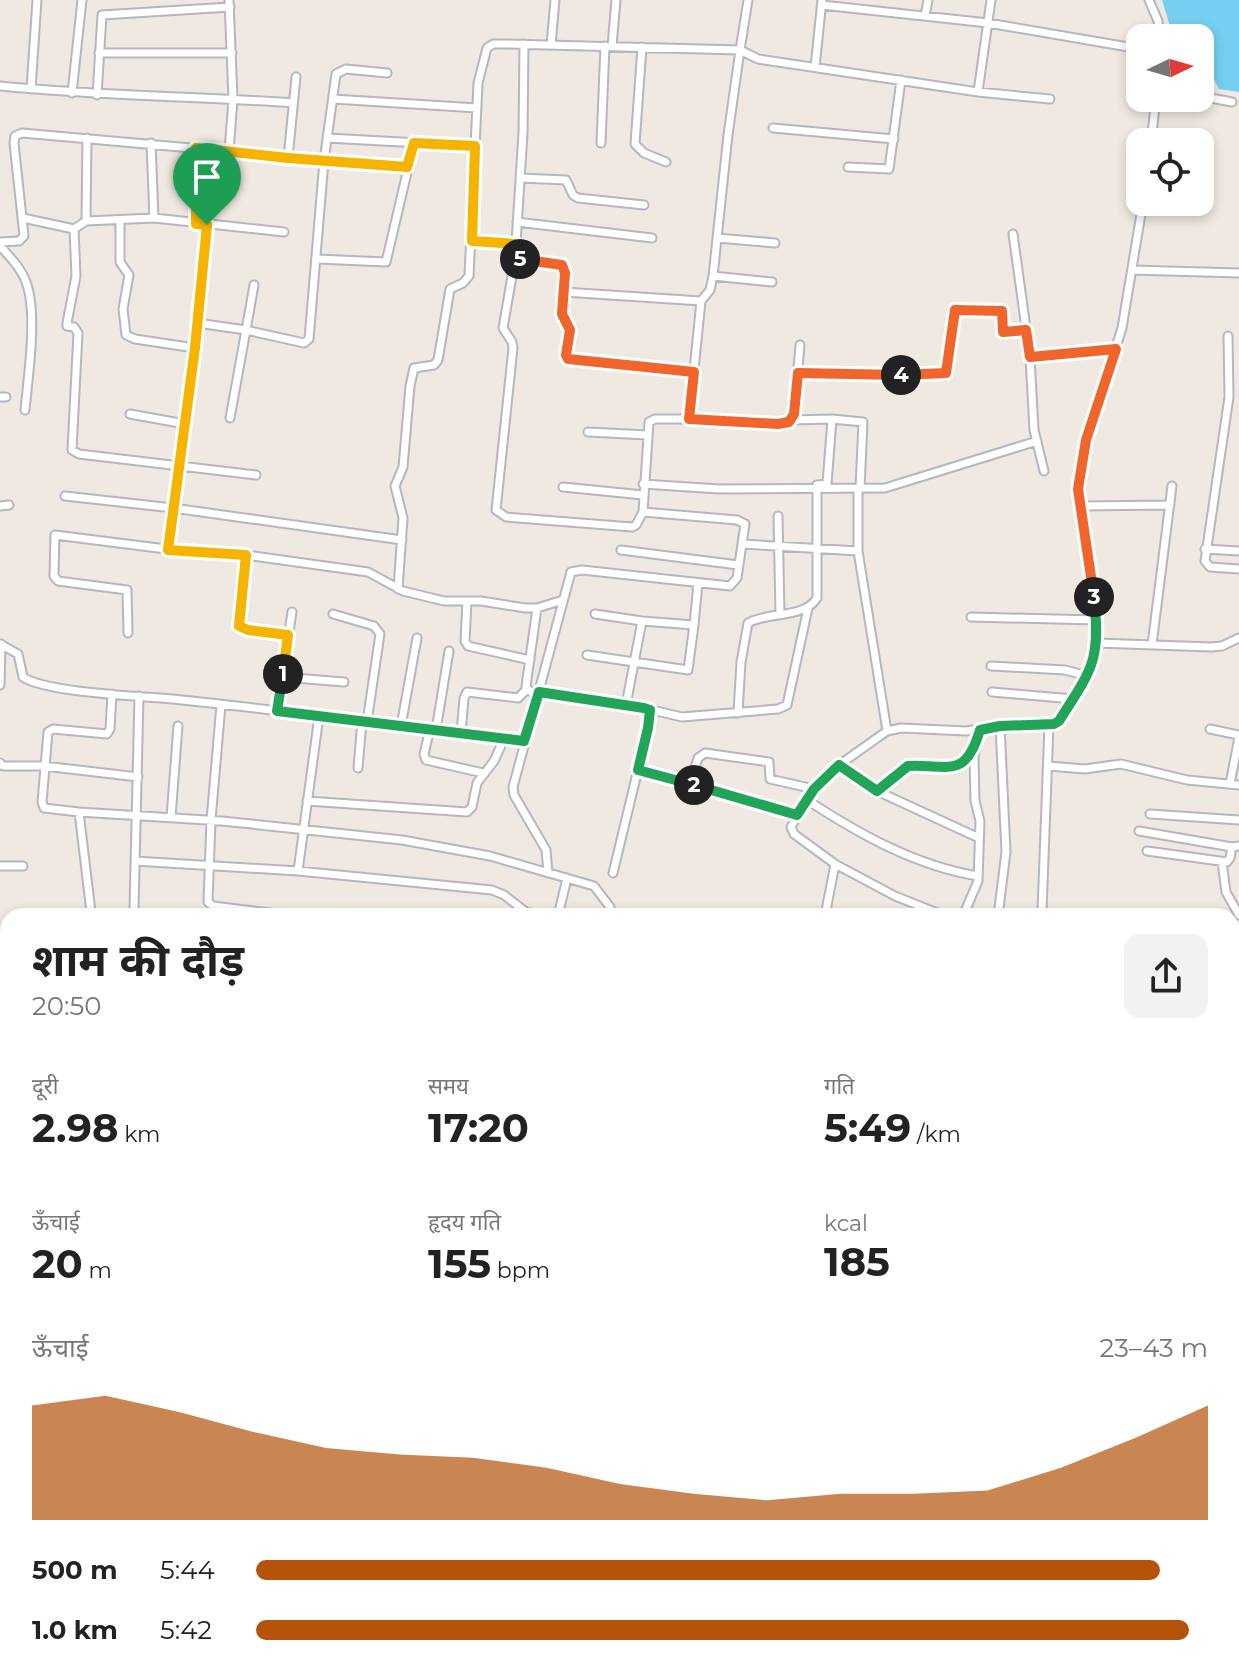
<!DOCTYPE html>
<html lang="hi">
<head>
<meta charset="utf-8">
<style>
	body { margin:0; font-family:Montserrat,"Noto Sans Devanagari",sans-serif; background:#f2f2f2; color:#222; height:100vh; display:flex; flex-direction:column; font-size:30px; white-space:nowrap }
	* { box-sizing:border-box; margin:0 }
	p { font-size:26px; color:#767676 }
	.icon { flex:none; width:44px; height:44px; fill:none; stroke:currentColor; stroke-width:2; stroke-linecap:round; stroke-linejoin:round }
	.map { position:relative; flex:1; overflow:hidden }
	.details { position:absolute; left:0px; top:908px; width:1240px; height:770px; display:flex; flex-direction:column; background:#fff; border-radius:24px 24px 0 0; box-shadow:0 4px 12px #0003 }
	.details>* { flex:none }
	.needle { width:52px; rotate:85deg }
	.buttons { position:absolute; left:1126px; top:24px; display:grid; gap:16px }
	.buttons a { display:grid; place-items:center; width:88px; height:88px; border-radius:16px; background:#fff; box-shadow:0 4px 12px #0003; font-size:40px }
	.pin { position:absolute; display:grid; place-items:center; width:68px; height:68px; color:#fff; margin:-82px -34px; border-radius:50% 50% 50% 0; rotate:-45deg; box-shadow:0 0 8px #0007 }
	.pin .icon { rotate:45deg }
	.km { position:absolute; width:40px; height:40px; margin:-20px; border-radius:50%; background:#222; color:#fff; font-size:22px; line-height:40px; text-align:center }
	.round { display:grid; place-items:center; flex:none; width:84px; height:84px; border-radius:16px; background:#f2f2f2 }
	.head { display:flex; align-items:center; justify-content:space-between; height:136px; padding:0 32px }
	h1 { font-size:44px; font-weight:700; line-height:60px }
	.stats { display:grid; grid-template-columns:repeat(3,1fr); gap:12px; height:136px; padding:8px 32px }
	.stats div { display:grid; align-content:center }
	.stats b { font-size:40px; font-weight:700 }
	.stats small { font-size:22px; font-weight:400 }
	.stats p { font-size:22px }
	.chart { height:224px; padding:16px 32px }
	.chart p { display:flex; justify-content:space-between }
	.chart svg { width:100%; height:144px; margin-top:8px; fill:#b45309; opacity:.7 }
	ul { padding:0 32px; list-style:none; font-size:26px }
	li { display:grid; grid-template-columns:128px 96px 1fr; align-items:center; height:60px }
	li i { height:20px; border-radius:10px; background:#b45309 }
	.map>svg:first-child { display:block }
	.water { fill:#75cff0 }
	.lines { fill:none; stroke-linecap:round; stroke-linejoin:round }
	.minor-casing { stroke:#b4b7c1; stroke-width:11 }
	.minor { stroke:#fff; stroke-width:7 }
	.split-1-casing { stroke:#fff; stroke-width:16 }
	.split-2-casing { stroke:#fff; stroke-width:16 }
	.split-3-casing { stroke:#fff; stroke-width:16 }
	.split-4-casing { stroke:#fff; stroke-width:16 }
	.split-5-casing { stroke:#fff; stroke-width:16 }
	.split-6-casing { stroke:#fff; stroke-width:16 }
	.split-1 { stroke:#f5b400; stroke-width:10 }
	.split-2 { stroke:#22a559; stroke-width:10 }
	.split-3 { stroke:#22a559; stroke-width:10 }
	.split-4 { stroke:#f0652b; stroke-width:10 }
	.split-5 { stroke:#f0652b; stroke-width:10 }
	.split-6 { stroke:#f5b400; stroke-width:10 }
</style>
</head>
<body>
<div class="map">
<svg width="1239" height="1677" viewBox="0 0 1239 1677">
	<rect width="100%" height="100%" fill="#efe9e1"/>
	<path class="water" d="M1162,0h77v92l-20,-3 -8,-15 -2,-21 -9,-4v-11h-23l-7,-12z"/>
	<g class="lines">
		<g class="minor-casing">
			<path id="minor" d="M748,0l-8,50 18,9 220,33 72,7
				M1149,0l9,21 2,17
				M822,5l166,18 152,26
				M925,16l3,-16
				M524,44l-1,89 -8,126 47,6 3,8 -3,41 8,16 -4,25 2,4 126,13
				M551,45l4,-45
				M612,46l4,-46
				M642,47l-7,97 9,9 22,9
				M99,53h133
				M815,67l7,-67
				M0,86c98,10 196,10 293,17
				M31,89l6,-89
				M978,92l13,-92
				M72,93l10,-93
				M97,95l5,-80 128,-8
				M1200,96l32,6
				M333,99l144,9
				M773,128l121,11
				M327,138l148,8
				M1151,142l5,-44
				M151,143l3,75
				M601,143l4,-97
				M229,151l4,-52 -4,-99
				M288,158l8,-81
				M848,167l41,2 12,-89
				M520,178l46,2 7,15 5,3 66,7
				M23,218l51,11 12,-8 68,-3 130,14
				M120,220v42l9,13 -6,34 3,26 9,4 60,9
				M86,221l1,-83
				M517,222l135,16
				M196,224v-76
				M74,229l2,47 -9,47v3l7,1 4,6 -6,117 7,4 177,21
				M1013,234l17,123 4,73 10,41
				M717,238l58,5
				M472,241l44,3
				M0,242l19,-1 5,-5 -10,-93 1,-7 7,-3 385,34
				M0,246c10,11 21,22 26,36 12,31 2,95 -1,128
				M317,259l69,3 28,-119
				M1132,270l107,3
				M713,276l59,6
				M564,292l137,9
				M197,323l49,7 8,-45
				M1228,336l1,61 -24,164 5,6 29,2
				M1030,357l86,-8
				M798,373l144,2 5,-3 8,-62 47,1 1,21 23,-2
				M0,397h6
				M130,414l55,10
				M230,418l16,-88 58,13 5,-4 15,-178 12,-87 10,-5 41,4
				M689,419l89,5 11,-2 5,-8 6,-69
				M832,419l31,3 -3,66
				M588,432l59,3
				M643,484l76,5 166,-1 152,-47
				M563,487l80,8
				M858,488v63
				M65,496l108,12 229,32
				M0,506l9,-1
				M1081,506l89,-1
				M643,512l94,8 8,4 -3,20 116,7 29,180
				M778,516l2,98
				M1205,549l34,2
				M168,550l27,-202 12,-123
				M621,550l117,15
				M246,555l-7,71 9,4 40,5
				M398,589l5,-71 -8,-32 8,-19 7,-81 4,-18 20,-3 4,-5 12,-71 13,-6 6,-7 9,-193 9,-35 6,-4h15l232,6 -12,85 -15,141 -3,14 -9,11 -12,118h-34l-6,3 -6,90 -7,13 -4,2 -126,-10 -10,-7 17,-162 -1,-6 -9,-14 12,-69
				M467,601l-2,40 3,5 62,14
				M537,608l-11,78 3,5 115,17 38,9 96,-8 9,-4 21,-97
				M333,614l41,12 6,8 -13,88
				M595,614l47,7
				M971,617l125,3
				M128,633l-1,-43 -69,-9 -4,-5 1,-41 127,16 64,4 122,17 35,19 41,10h37l44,7h12l26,-8
				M1097,643l114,4 11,-1 17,-8
				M0,644l18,10 5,23c24,16 118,19 150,22 117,12 234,28 351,42
				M1152,645l20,-159
				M587,655l101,15 6,-45
				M991,666l74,4 23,6
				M282,677l62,5
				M0,685l1,-41
				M992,692l81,7
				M112,694l-2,35 -3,5 -54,-5 -5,3 -6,70 2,6 35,4 143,9 180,19 88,16 104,30 16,21 1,9
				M221,705l-10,115 -3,82 5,4 82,10
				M626,705l16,-84 52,4 4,-42
				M277,711l15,-99
				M738,713l3,-51 7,-39c21,-12 56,-4 69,-25v-113l10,-1 5,-65 -41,1
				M401,726l16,-88
				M430,729l-6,25 2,6 57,13
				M1210,729l29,6
				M436,730l13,-79
				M461,733l3,-35 3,-6 51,6 9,-9
				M0,763l3,3h41l94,11
				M839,765l38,26 102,47
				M1048,766l37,3 36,-5 66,16 52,5
				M358,768l4,-47
				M638,770l159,45
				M690,784l8,-26 7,-5 64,9 1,17 44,10
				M1230,784l9,-47
				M877,791l28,-24 51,1 18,-20
				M807,800c52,34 109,66 171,76
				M307,801l160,11 5,-5 5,-24 17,-22 10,-22
				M79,812l12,100
				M1150,814l89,6
				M171,817l7,-91
				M1139,831l93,16 7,-1
				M1147,851l80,11 3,-4 2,-11
				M135,861l163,10 194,19 12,5 22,17 17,4
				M1222,862l4,30 13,23
				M835,864l60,32 50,20
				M0,866h23
				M298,871l21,-155
				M548,873l-2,-23 -32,-55 -1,-8 58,-215 11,-2 148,16 7,-8 5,-34
				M613,873l35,-145 2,-18
				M134,909l5,-213
				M1042,911l7,-186
				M558,916l9,-38
				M825,916l10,-52 -41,-30 -3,-7 23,-38 25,-24 48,-34 14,-3 65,3 34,-5 54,-2 5,-3 29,-45 7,-19v-47l-17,-121 3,-25 5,-24 36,-112 21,-126
				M963,916l15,-35 2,-60 -5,-20 -1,-45 6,-26
				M998,916l8,-64 -6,-126
				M1232,964l7,-29
				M1232,990l7,1
				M1232,1079l7,-32
				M1232,1234l7,1
				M1232,1282l7,-25
				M0,1337l8,1
				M1232,1383l7,1
				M0,1384l8,1
				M0,1462l8,-5
				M1232,1481l7,-38
				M0,1500l8,1
				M1232,1500l7,1
				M0,1562l3,-26
				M1232,1607l7,2
				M498,1677l1,-7
				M1079,1677l1,-7"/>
		</g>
		<use href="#minor" class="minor"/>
	</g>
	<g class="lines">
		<g class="split-1-casing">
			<path id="split-1" d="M207,225l-12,123 -27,202 78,5 -7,71 9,4 40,5 -5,39"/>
		</g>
		<g class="split-2-casing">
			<path id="split-2" d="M283,674l-6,37 247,30 15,-49 105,16 6,2 -2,18 -10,42 56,15"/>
		</g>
		<g class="split-3-casing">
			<path id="split-3" d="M694,785l103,30 17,-26 25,-24 38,26 31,-25c41,-2 57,14 72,-36l20,-4 54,-2 5,-3c33,-52 42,-60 35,-124"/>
		</g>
		<g class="split-4-casing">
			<path id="split-4" d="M901,375l45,-2 9,-63 47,1 1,21 23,-2 4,27 86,-8 -30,91 -8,49 16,108"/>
		</g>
		<g class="split-5-casing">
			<path id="split-5" d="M520,259l42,6 3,8 -3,41 8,16 -4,25 2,4 126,13 -5,47 89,5 11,-2 5,-8 4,-41 103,2"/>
		</g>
		<g class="split-6-casing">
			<path id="split-6" d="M207,225l-11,-1v-76l92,10 119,9 7,-24 61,3 -3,95 44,3 -1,15h5"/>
		</g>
		<use href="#split-1" class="split-1"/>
		<use href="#split-2" class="split-2"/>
		<use href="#split-3" class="split-3"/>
		<use href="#split-4" class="split-4"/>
		<use href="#split-5" class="split-5"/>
		<use href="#split-6" class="split-6"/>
	</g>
</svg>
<div class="buttons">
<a><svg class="needle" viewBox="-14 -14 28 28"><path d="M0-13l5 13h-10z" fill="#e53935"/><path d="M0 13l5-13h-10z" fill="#767676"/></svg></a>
<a><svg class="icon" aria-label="locate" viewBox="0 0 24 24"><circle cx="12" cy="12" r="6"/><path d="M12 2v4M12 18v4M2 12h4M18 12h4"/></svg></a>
</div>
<div class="pin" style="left:207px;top:225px;background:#1e9e55"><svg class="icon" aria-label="arrive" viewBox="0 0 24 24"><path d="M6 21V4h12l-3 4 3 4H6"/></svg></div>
<b class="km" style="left:283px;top:674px">1</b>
<b class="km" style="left:694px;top:785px">2</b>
<b class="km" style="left:1094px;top:597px">3</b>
<b class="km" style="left:901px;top:375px">4</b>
<b class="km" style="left:520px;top:259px">5</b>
<section class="details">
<div class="head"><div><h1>शाम की दौड़</h1><p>20:50</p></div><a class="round"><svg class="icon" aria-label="share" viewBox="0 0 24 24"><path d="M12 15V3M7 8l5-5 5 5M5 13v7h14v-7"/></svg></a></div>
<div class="stats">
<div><p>दूरी</p><b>2.98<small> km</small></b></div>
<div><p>समय</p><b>17:20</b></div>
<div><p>गति</p><b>5:49<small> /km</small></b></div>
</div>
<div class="stats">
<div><p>ऊँचाई</p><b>20<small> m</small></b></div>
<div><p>हृदय गति</p><b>155<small> bpm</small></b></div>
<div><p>kcal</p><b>185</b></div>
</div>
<div class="chart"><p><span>ऊँचाई</span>23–43 m</p>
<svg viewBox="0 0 160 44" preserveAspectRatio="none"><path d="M0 44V9L10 6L20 11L30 17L40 22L50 24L60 25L70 28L80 33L90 36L100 38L110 36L120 36L130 35L140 28L150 19L160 9V44z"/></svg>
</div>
<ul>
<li><b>500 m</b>5:44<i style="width:95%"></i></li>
<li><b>1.0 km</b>5:42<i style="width:98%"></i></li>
</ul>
</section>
</div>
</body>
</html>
